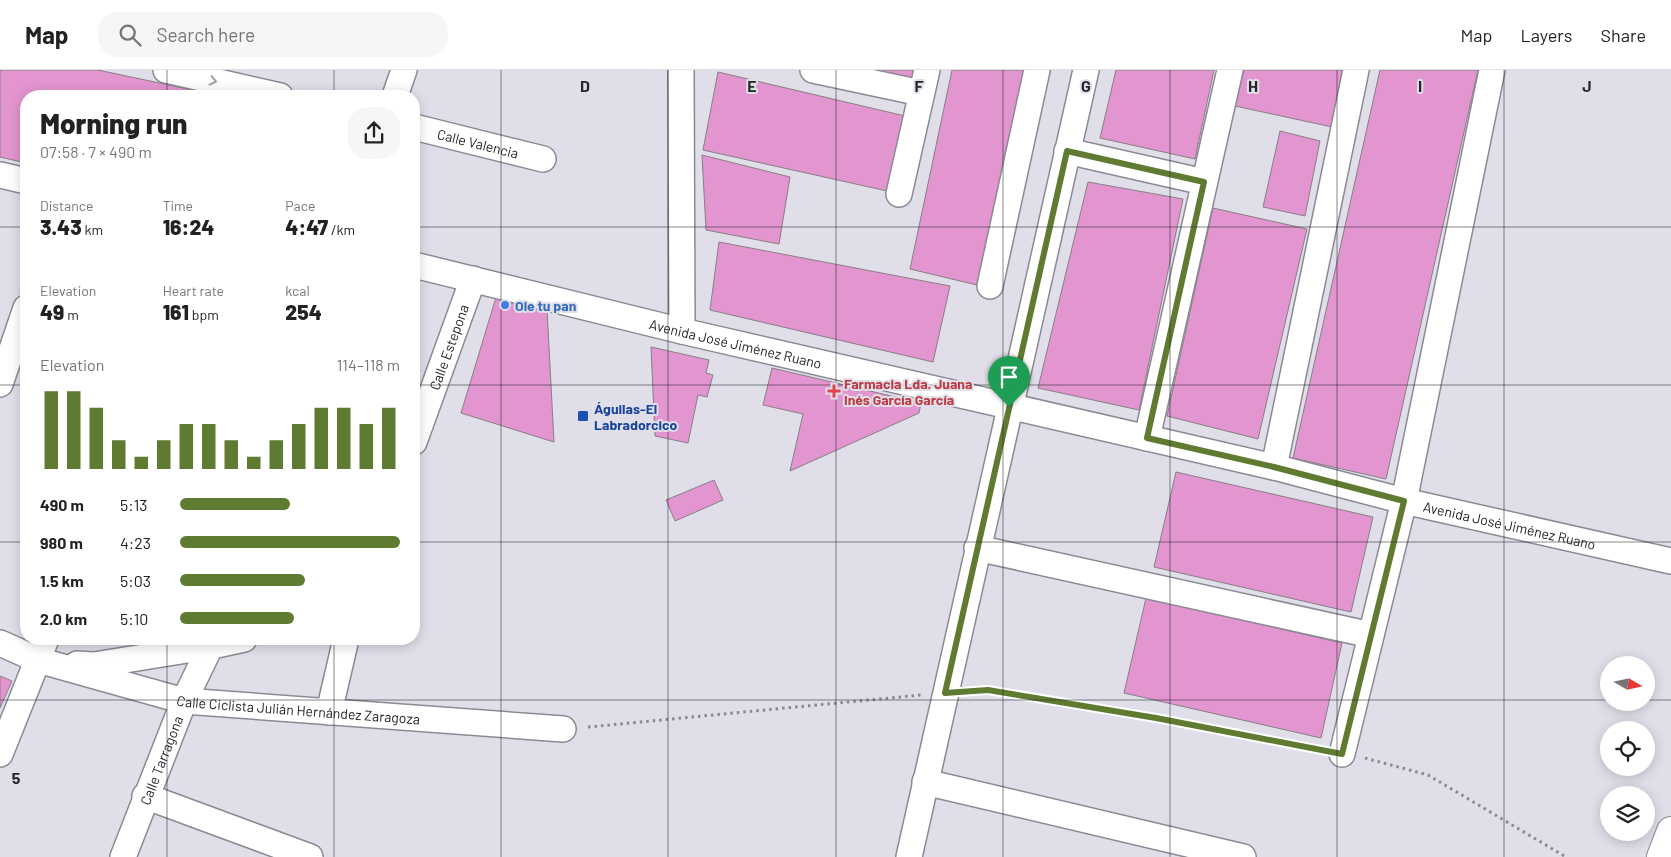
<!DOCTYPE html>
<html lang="en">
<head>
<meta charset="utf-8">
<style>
	body { margin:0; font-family:Barlow,sans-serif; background:#f6f6f6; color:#222; height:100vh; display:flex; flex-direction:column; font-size:19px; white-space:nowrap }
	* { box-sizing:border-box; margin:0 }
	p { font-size:16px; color:#767676 }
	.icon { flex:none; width:28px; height:28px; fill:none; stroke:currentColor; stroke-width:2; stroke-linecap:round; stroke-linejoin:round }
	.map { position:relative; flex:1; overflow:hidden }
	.side { position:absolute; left:20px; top:20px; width:400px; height:555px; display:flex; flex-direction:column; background:#fff; border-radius:20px; box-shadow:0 2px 12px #0003 }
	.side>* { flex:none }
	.needle { width:32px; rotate:99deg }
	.tools { position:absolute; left:1600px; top:586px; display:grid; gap:10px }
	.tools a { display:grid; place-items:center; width:55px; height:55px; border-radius:50%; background:#fff; box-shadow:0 2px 12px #0003; font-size:25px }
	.pin { position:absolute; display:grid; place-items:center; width:42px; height:42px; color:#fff; margin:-51px -21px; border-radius:50% 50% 50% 0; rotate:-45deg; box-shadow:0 0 5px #0007 }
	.pin .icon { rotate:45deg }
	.round { display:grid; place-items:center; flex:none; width:52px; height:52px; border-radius:20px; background:#f6f6f6 }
	.summary { display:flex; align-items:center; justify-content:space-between; height:85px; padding:0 20px }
	h1 { font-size:28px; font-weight:800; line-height:38px }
	.stats { display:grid; grid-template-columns:repeat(3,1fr); gap:8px; height:85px; padding:5px 20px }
	.stats div { display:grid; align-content:center }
	.stats b { font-size:21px; font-weight:800 }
	.stats small { font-size:14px; font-weight:400 }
	.stats p { font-size:14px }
	.chart { height:140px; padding:10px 20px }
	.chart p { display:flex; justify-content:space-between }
	.chart svg { width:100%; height:90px; margin-top:5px; stroke:#5e7b31; stroke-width:6 }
	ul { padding:0 20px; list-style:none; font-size:16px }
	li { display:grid; grid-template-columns:80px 60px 1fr; align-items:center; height:38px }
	li i { height:12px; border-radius:6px; background:#5e7b31 }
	header { display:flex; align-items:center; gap:30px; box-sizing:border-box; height:70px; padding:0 25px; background:#fff; border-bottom:1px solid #e0e0e0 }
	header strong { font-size:24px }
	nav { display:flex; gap:28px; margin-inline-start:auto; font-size:18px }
	.search { width:350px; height:45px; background:#f6f6f6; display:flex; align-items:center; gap:12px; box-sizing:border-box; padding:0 18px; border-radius:20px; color:#767676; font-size:19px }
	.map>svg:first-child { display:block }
	.building { fill:#e395d0; stroke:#877e84 }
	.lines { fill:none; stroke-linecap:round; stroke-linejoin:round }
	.street-casing { stroke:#8b8a94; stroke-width:28 }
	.secondary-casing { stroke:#8b8a94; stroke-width:30 }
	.path { stroke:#88888f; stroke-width:3; stroke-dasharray:2.5 4; stroke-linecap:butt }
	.street { stroke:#fff; stroke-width:25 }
	.secondary { stroke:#fff; stroke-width:28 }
	.oneway { stroke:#9d9d9f }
	.route-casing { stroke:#fff; stroke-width:10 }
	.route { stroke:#5e7b31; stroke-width:6 }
	.grid { fill:none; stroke:#252529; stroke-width:1; stroke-opacity:0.55 }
	.shop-dot { fill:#3f7fe0; stroke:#e0dfe9; stroke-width:2 }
	.health-dot { fill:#e0444e; stroke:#e0dfe9; stroke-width:2 }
	.transit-dot { fill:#1a4fb4; stroke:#e0dfe9; stroke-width:2 }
	.labels { text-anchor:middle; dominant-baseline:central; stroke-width:4; stroke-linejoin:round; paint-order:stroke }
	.street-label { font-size:14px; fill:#252529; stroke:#e0dfe9 }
	.shop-label { font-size:14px; font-weight:bold; fill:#366cbe; stroke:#e0dfe9; text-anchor:start }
	.health-label { font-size:14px; font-weight:bold; fill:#be3a42; stroke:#e0dfe9; text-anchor:start }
	.transit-label { font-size:14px; font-weight:bold; fill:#164399; stroke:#e0dfe9; text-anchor:start }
	.grid-label { font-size:16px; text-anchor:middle; font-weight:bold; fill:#252529; stroke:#e0dfe9; stroke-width:4; stroke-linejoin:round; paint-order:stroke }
</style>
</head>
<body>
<header>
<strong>Map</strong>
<div class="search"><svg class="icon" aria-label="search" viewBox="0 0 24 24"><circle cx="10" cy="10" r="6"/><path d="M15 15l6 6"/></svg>Search here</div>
<nav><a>Map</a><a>Layers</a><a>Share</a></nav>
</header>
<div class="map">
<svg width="1671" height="787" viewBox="0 0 1671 787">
	<rect width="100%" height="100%" fill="#e0dfe9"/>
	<path class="building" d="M0,0h98l123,26h-195v67l-26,-6z
		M857,0h59l-2,12z
		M952,0h77l-52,215 -67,-16z
		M1116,0h98l-19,89 -95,-21z
		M1244,0h101l-13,57 -97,-21z
		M1380,0h98l-92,409 -93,-21z
		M718,2l187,44 -18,75 -184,-41z
		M1280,61l40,10 -15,75 -42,-9z
		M702,85l88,22 -11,67 -73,-14z
		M1088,112l95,17 -44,211 -101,-22z
		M1213,138l94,21 -49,210 -91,-23z
		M719,172l231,44 -17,76 -223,-52z
		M497,224l50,15 7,133 -93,-29z
		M651,277l58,13 -3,13 7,2 -6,22 -9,-2 -10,48 -33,-7z
		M772,298l149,35 -2,10 -129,58 13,-57 -40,-9z
		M1176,402l197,45 -22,95 -197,-45z
		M714,410l9,20 -48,21 -9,-21z
		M1146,528l196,45 -21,95 -197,-45z
		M0,606l12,5 -12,27z"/>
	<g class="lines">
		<g class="street-casing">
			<g id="street">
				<path d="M166,0l114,26"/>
				<path d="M681,0l1,261"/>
				<path d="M813,0l108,23"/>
				<path d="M395,26l9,-26"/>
				<path id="s1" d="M414,57l129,32"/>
				<path d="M1067,81l137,31"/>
				<path d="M0,105l26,6"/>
				<path d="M899,124l28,-124"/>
				<path id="s2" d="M414,195l268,66 592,136 130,34 267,60"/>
				<path d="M990,216l47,-216"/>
				<path d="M0,314l26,-76"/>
				<path d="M1147,368l83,-368"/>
				<path id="s3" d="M414,372l59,-163"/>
				<path d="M1274,397l82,-397"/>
				<path d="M977,478l394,87"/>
				<path id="s4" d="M0,573l38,17 146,41 379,28"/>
				<path d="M77,594l17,1 118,-19 32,-7"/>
				<path d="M329,642l17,-73"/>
				<path d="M0,684l46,-115"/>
				<path d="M1342,684l62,-253 88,-431"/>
				<path d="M925,712l318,75"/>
				<path d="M145,726l165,61"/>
				<path id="s5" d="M123,787l61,-156 30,-62"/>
				<path d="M909,787l177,-787"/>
			</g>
		</g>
		<g class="secondary-casing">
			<path id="secondary" d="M1661,787l10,-26"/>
		</g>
		<path class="path" d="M972,621l16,-1 168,28 162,31
			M588,657l333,-32
			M1365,688l63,17 138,82"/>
		<use href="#street" class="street"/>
		<use href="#secondary" class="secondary"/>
	</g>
	<defs><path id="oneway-chevron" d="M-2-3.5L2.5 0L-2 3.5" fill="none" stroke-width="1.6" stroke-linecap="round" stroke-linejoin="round" transform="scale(1.25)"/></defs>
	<use class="oneway" href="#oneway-chevron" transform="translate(213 11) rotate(13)"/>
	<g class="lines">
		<g class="route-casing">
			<path id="route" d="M1067,81l137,31 -57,256 127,29 130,34 -62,253 -186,-36 -168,-28 -43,3z"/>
		</g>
		<use href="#route" class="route"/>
	</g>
	<path class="grid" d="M167,0v26M334,0v26M501,0v787M668,0v787M836,0v787M1003,0v787M1170,0v787M1337,0v787M1504,0v787M0,157h26M414,157h1257M0,315h26M414,315h1257M0,472h26M414,472h1257M167,569v218M334,569v218M0,630h1609M1646,630h25"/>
	<circle class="shop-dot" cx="505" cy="235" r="5"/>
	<path class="health-dot" d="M831.5 313.5h5v5h5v5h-5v5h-5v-5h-5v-5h5z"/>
	<rect class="transit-dot" x="577" y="340" width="12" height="12" rx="2.5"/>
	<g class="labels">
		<g class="street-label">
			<text stroke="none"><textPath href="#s1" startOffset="66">Calle Valencia</textPath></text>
			<text stroke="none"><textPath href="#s2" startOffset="331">Avenida José Jiménez Ruano</textPath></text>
			<text stroke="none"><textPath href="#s3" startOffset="101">Calle Estepona</textPath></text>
			<text stroke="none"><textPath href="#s2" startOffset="1126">Avenida José Jiménez Ruano</textPath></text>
			<text stroke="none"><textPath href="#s4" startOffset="308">Calle Ciclista Julián Hernández Zaragoza</textPath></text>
			<text stroke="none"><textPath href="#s5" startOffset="104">Calle Tarragona</textPath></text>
		</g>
		<g class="shop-label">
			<text x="515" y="235">Ole tu pan</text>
		</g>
		<g class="health-label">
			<text x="844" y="313">Farmacia Lda. Juana<tspan x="844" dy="16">Inés García García</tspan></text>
		</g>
		<g class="transit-label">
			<text x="594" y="338">Águilas-El<tspan x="594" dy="16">Labradorcico</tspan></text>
		</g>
	</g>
	<g class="grid-label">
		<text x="585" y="22">D</text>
		<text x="752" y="22">E</text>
		<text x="919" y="22">F</text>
		<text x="1086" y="22">G</text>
		<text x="1253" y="22">H</text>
		<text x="1420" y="22">I</text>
		<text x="1587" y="22">J</text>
		<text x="16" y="714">5</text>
	</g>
</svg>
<div class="tools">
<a><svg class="needle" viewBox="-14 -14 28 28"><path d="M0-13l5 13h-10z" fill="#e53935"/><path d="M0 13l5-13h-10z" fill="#767676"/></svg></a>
<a><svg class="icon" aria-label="locate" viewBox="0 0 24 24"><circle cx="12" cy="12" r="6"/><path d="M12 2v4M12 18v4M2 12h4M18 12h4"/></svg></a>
<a><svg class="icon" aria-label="layers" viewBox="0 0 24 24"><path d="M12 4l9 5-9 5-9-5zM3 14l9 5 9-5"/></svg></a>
</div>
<div class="pin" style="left:1009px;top:337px;background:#1e9e55"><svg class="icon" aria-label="arrive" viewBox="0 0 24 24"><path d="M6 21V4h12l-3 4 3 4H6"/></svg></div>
<section class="side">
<div class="summary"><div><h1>Morning run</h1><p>07:58 · 7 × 490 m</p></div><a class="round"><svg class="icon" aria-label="share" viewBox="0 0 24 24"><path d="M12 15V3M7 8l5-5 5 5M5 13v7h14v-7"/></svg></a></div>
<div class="stats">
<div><p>Distance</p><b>3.43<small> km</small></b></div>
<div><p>Time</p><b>16:24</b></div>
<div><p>Pace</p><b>4:47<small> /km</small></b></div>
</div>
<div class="stats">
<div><p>Elevation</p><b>49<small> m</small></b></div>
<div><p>Heart rate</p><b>161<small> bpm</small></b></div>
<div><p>kcal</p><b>254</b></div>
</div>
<div class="chart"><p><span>Elevation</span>114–118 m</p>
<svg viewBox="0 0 160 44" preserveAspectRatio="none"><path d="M5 44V6M15 44V6M25 44V14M35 44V30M45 44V38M55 44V30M65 44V22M75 44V22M85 44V30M95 44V38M105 44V30M115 44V22M125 44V14M135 44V14M145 44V22M155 44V14"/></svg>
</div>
<ul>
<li><b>490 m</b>5:13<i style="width:50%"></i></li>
<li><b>980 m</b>4:23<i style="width:100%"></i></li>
<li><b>1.5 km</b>5:03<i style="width:57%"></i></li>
<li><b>2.0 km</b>5:10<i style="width:52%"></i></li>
</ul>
</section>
</div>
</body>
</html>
